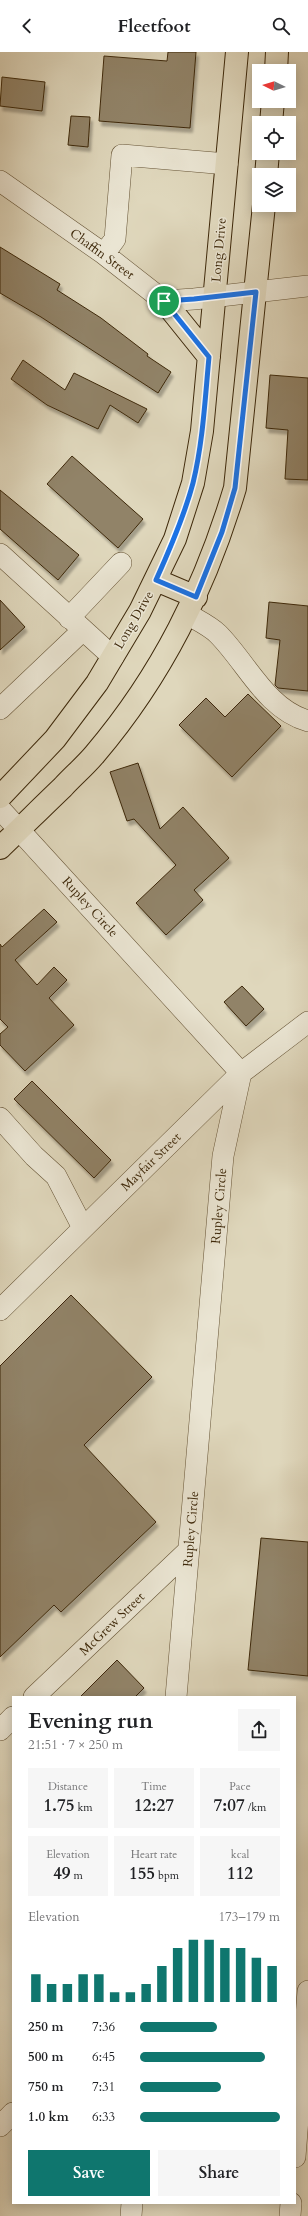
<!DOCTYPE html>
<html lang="en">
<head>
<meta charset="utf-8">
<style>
	body { margin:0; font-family:Cardo,serif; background:#f6f6f6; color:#202124; height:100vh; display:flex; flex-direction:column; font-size:15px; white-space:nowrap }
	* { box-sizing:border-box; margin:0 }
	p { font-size:13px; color:#757577 }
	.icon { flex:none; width:22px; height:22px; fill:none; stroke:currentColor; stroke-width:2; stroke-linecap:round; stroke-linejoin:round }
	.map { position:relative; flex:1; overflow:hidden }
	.panel { position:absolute; left:12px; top:1644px; width:284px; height:508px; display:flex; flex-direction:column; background:#fff; border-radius:0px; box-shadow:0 2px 10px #0003 }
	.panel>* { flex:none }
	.needle { width:26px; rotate:275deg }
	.controls { position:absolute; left:252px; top:12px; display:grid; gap:8px }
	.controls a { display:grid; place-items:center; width:44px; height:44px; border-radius:0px; background:#fff; box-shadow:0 2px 10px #0003; font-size:20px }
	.pin { position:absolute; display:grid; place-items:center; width:34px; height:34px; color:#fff; margin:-17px; border:2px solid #fff; border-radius:50%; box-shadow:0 1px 4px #0007 }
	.round { display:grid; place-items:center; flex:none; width:42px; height:42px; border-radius:0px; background:#f6f6f6 }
	.summary { display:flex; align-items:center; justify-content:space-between; height:68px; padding:0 16px }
	h1 { font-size:22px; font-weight:600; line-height:30px }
	.stats { display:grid; grid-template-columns:repeat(3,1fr); gap:6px; height:68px; padding:4px 16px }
	.stats div { display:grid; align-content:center; border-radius:0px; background:#f6f6f6; text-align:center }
	.stats b { font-size:17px; font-weight:600 }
	.stats small { font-size:11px; font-weight:400 }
	.stats p { font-size:11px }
	.chart { height:112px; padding:8px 16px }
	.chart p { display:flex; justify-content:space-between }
	.chart svg { width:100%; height:72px; margin-top:4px; stroke:#0f766e; stroke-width:6 }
	.primary-button { display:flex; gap:8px; margin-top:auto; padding:8px 16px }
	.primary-button a { flex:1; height:46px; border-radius:0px; background:#0f766e; color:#fff; font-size:16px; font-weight:600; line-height:46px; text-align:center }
	.primary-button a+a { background:#f6f6f6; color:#202124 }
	ul { padding:0 16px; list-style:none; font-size:13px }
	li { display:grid; grid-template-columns:64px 48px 1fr; align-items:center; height:30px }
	li i { height:10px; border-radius:5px; background:#0f766e }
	header { display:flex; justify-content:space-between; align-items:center; height:52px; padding:0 16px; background:#fff; font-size:18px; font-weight:600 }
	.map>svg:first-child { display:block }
	.building { fill:#918367; stroke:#3d280a; filter:url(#shadow) }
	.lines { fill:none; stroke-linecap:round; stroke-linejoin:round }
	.minor-casing { stroke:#665436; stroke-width:22 }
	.major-casing { stroke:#3d280a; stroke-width:24 }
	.minor { stroke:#eae5d3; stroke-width:21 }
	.major { stroke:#dfd7bc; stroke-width:22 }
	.route-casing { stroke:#fff; stroke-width:8 }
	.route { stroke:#1a73e8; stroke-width:5 }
	.labels { text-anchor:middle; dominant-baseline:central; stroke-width:3; stroke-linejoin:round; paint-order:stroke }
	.street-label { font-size:13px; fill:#3d280a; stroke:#eae5d3 }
</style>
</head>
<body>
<header><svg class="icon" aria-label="back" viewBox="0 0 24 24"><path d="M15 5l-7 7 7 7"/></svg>Fleetfoot<svg class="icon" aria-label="search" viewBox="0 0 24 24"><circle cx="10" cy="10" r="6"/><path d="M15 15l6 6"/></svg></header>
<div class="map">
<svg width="308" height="2164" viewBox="0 0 308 2164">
	<defs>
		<filter id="shadow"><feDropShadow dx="2.5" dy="4.5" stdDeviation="1" flood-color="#0004"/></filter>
	</defs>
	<rect width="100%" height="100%" fill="#dfd7bc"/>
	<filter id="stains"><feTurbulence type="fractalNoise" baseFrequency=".005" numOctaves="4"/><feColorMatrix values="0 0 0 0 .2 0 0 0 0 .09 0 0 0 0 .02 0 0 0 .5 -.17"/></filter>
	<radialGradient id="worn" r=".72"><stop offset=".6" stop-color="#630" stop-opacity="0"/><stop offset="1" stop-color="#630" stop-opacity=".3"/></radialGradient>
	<path class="building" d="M168,0h28l-6,76 -91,-7 5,-65 63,5z
		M2,25l43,5 -3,29 -42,-5z
		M71,64l19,1 -2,30 -20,-2z
		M0,195l60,37 -3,6 44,28 47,36 -1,2 24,16 -13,21 -117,-76 -41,-24z
		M23,308l42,30 9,-17 73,36 -9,14 -28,-18 -12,24 -51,-24 -36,-26z
		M270,323l38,3v102l-23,-1 3,-49 -22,-2z
		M72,404l71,63 -25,29 -71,-64z
		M0,438l79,65 -21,25 -58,-51z
		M0,548l25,27 -25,23z
		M269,550l39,4v85l-30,-3 -3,-3 5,-45 -14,-2z
		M248,642l33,32 -49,51 -53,-52 27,-27 19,19z
		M138,711l22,66 23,-22 46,51 -35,32 9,10 -37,35 -30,-32 40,-38 -42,-46 -7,2 -17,-49z
		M44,857l13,13 -42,38 22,25 17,-18 13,13 -18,18 25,27 -49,46 -25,-26v-11l8,-7 -8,-8v-75l2,3z
		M242,934l22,23 -18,17 -22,-24z
		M32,1029l79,79 -17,18 -80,-79z
		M71,1243l81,82 -68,68 72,77 -95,90 -7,-7 -54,52v-291z
		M261,1486l47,4v134l-60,-6z
		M117,1608l27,28 -9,9h-55z"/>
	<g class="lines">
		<g class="minor-casing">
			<path id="minor" d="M0,129l104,73 60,47 30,-2 114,-13
				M104,202l11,-15 7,-84 105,9
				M0,502l113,103
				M187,562c10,6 23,12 31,20 29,29 48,75 90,87
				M69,566l52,-55
				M0,657l83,-79
				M0,757l241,264 -18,83 -47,541
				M0,1066l34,38 22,20 27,52
				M0,1258l241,-237 67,-51
				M34,1645l155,-147
				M0,1678l13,-13
				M0,2074l13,-13
				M295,2105l13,-166
				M131,2164l1,-13
				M290,2164l1,-13"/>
		</g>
		<g class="major-casing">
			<path id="major" d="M276,19l1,-19
				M271,71l2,-22
				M266,123l2,-22
				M164,249l45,56
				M156,528l40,17
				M0,745l55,-58 42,-56 43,-72 35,-72 18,-56 9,-52 35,-379
				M0,796c21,-20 42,-41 63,-61 10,-11 22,-21 32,-33 67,-79 110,-166 140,-266l29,-283"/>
		</g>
		<use href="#minor" class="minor"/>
		<use href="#major" class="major"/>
	</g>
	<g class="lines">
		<g class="route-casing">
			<path id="route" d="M256,240l-21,196 -13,44 -26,65 -40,-17c14,-31 28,-63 37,-97 10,-41 12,-84 16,-126l-45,-56 30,-2z"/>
		</g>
		<use href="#route" class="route"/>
	</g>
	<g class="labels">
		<g class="street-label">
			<text transform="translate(219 198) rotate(-85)">Long Drive</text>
			<text transform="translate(102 202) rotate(36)">Chaffin Street</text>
			<text transform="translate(134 568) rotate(-60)">Long Drive</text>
			<text transform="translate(90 855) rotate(48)">Rupley Circle</text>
			<text transform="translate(151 1110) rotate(-44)">Mayfair Street</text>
			<text transform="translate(219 1154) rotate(-85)">Rupley Circle</text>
			<text transform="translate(191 1477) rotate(-85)">Rupley Circle</text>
			<text transform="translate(112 1572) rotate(-44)">McGrew Street</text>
		</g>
	</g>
	<rect width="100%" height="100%" filter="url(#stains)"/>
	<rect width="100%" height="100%" fill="url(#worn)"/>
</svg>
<div class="controls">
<a><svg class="needle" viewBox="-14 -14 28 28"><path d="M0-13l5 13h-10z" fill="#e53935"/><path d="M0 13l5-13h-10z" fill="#757577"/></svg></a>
<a><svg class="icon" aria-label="locate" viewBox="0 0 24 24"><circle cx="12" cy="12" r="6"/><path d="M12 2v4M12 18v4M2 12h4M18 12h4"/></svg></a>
<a><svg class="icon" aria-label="layers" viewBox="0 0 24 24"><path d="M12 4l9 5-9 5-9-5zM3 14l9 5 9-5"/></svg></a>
</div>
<div class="pin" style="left:164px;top:249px;background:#1e9e55"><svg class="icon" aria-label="arrive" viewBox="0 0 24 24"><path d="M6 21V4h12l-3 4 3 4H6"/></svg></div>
<section class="panel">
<div class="summary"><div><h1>Evening run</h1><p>21:51 · 7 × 250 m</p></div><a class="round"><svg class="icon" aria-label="share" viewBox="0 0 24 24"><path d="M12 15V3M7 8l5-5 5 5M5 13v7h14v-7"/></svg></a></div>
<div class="stats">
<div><p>Distance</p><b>1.75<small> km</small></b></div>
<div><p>Time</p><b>12:27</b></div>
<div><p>Pace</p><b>7:07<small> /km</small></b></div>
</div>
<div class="stats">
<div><p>Elevation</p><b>49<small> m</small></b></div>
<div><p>Heart rate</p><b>155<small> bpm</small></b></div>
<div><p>kcal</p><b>112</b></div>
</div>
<div class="chart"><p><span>Elevation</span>173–179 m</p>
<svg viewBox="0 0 160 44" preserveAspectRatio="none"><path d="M5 44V27M15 44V33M25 44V33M35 44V27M45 44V27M55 44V38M65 44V38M75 44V33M85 44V22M95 44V11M105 44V6M115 44V6M125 44V11M135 44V11M145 44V17M155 44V22"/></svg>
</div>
<ul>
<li><b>250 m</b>7:36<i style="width:55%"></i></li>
<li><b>500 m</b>6:45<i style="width:89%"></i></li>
<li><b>750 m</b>7:31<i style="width:58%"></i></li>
<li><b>1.0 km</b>6:33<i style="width:100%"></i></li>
</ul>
<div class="primary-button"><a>Save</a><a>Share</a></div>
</section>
</div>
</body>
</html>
